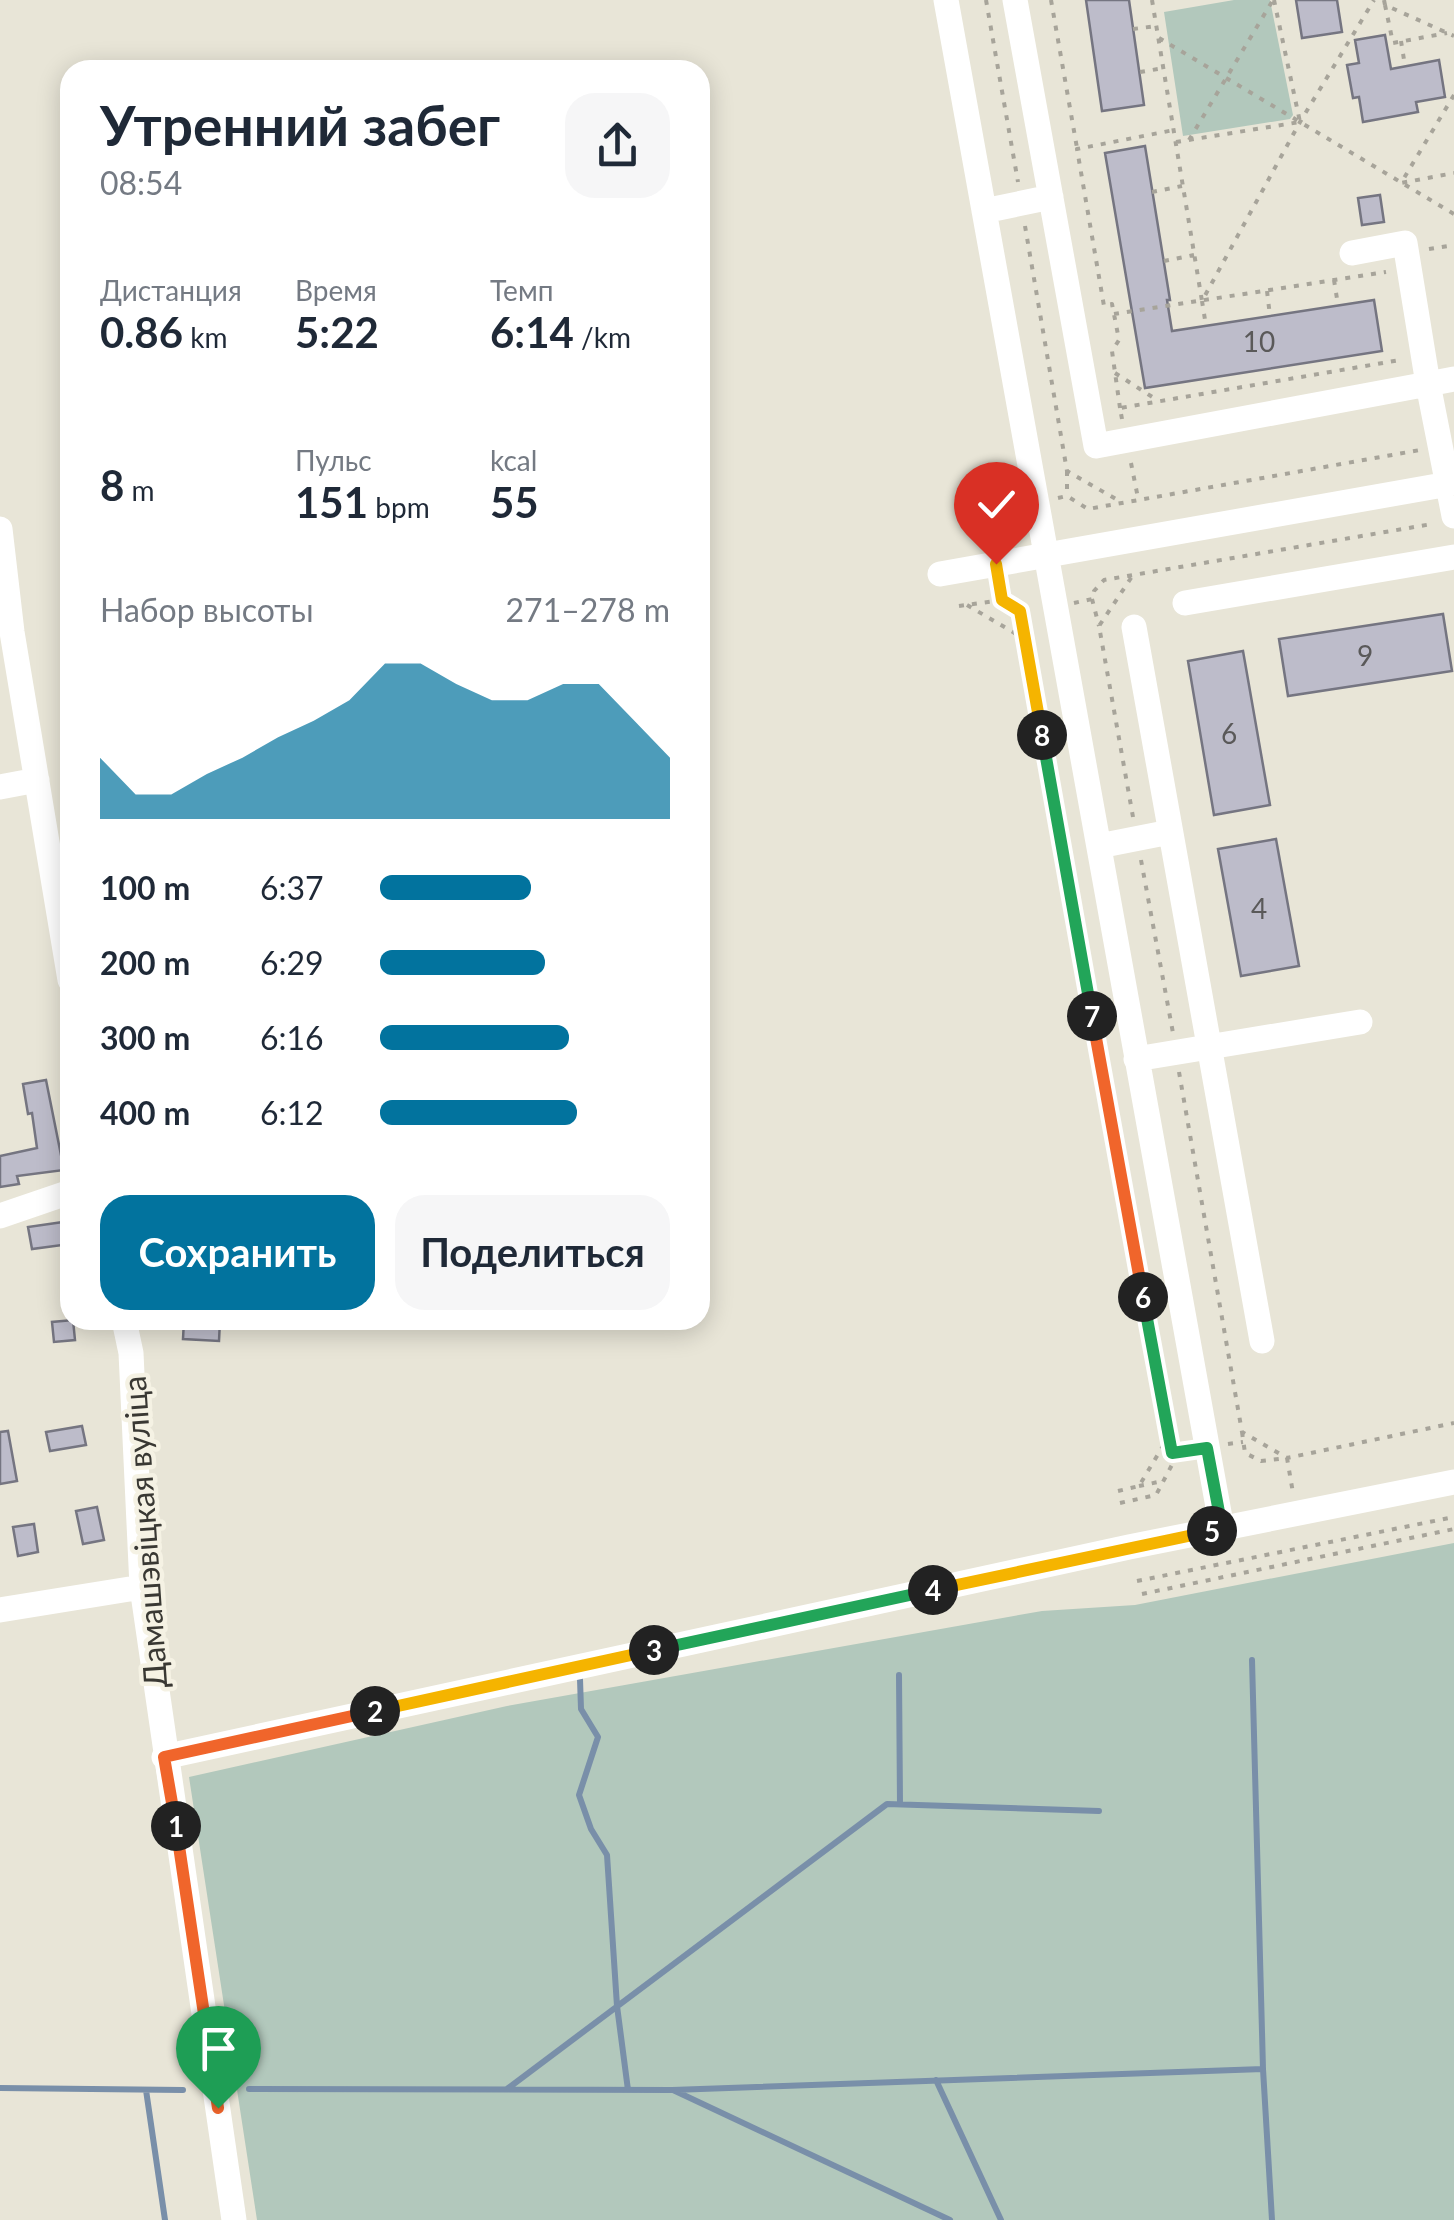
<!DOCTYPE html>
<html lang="ru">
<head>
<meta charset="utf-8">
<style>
	body { margin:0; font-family:Lato,sans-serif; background:#f6f6f7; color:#1f2937; height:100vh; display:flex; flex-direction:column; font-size:38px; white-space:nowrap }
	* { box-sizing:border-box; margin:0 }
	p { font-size:32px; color:#747a83 }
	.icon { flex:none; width:55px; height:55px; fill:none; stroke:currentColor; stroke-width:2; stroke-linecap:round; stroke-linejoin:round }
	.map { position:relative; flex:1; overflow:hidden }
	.details { position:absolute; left:60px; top:60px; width:650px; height:1270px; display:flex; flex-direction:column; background:#fff; border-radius:30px; box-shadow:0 5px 25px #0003 }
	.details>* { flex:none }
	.pin { position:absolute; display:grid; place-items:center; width:85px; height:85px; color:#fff; margin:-102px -42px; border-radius:50% 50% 50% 0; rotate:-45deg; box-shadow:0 0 10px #0007 }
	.pin .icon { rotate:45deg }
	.km { position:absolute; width:50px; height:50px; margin:-25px; border-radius:50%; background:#222; color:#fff; font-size:28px; line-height:50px; text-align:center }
	.round { display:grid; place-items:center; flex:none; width:105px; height:105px; border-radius:30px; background:#f6f6f7 }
	.headline { display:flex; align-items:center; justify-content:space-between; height:170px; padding:0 40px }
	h1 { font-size:55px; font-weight:700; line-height:75px }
	.metrics { display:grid; grid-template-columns:repeat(3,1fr); gap:15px; height:170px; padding:10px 40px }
	.metrics div { display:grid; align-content:center }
	.metrics b { font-size:42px; font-weight:700 }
	.metrics small { font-size:28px; font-weight:400 }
	.metrics p { font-size:28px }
	.chart { height:280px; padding:20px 40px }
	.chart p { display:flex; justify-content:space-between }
	.chart svg { width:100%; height:180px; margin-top:10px; fill:#02739e; opacity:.7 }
	.button { display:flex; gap:20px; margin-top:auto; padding:20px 40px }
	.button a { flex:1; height:115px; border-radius:30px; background:#02739e; color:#fff; font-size:40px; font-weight:700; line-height:115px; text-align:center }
	.button a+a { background:#f6f6f7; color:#1f2937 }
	ul { padding:0 40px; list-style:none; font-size:32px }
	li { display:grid; grid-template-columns:160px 120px 1fr; align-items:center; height:75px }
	li i { height:25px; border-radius:12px; background:#02739e }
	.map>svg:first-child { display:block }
	.green { fill:#b2c8bc }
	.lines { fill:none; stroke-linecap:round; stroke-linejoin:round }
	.stream { stroke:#798fa9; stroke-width:6 }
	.building { fill:#bdbcca; stroke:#757581; stroke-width:2.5 }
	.path { stroke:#a7a49a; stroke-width:4; stroke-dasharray:5 8; stroke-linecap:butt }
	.minor { stroke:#fff; stroke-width:25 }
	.split-1-casing { stroke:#fff; stroke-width:20 }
	.split-2-casing { stroke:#fff; stroke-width:20 }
	.split-3-casing { stroke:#fff; stroke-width:20 }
	.split-4-casing { stroke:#fff; stroke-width:20 }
	.split-5-casing { stroke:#fff; stroke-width:20 }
	.split-6-casing { stroke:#fff; stroke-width:20 }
	.split-7-casing { stroke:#fff; stroke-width:20 }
	.split-8-casing { stroke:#fff; stroke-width:20 }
	.split-9-casing { stroke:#fff; stroke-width:20 }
	.split-1 { stroke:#f0652b; stroke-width:12 }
	.split-2 { stroke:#f0652b; stroke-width:12 }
	.split-3 { stroke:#f5b400; stroke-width:12 }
	.split-4 { stroke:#22a559; stroke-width:12 }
	.split-5 { stroke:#f5b400; stroke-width:12 }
	.split-6 { stroke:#22a559; stroke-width:12 }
	.split-7 { stroke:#f0652b; stroke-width:12 }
	.split-8 { stroke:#22a559; stroke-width:12 }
	.split-9 { stroke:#f5b400; stroke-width:12 }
	.labels { text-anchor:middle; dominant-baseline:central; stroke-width:9; stroke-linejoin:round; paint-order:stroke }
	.number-label { font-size:28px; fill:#5a5959 }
	.street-label { font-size:32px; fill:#393833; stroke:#f5f2e4 }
</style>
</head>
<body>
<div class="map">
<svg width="1454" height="2220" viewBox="0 0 1454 2220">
	<rect width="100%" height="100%" fill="#e8e5d7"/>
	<path class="green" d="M1234,0h36l23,115 -3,4 -107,17 -19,-124z
		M1454,1543v677h-1197l-68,-443 318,-71 535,-95 93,-6z"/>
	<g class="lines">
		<path class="stream" d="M1252,1660l11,409 9,151
			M899,1675l1,129
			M580,1679l1,30 17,28 -19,58 12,34 16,26 10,151 11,84
			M936,2080l65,140
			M0,2088l183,2
			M249,2089l423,1 591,-21
			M507,2089l380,-285 212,7
			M146,2090l19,130
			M673,2090l277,130"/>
	</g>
	<path class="building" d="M1086,0h43l15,105 -42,6z
		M1296,0h41l5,32 -40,6z
		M1385,35l6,34 48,-9 6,37 -29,5 2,10 -55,10 -4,-25 -6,1 -6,-33 12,-2 -4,-23z
		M1145,146l25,154h-3l5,31 202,-31 8,51 -237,37 -40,-235z
		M1380,195l4,27 -22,3 -4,-27z
		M1443,614l9,57 -164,25 -9,-57z
		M1243,651l27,154 -56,10 -26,-154z
		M1276,839l23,127 -58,10 -23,-127z
		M46,1080l18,90 -47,6 2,8 -19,3v-31l37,-8 -5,-35 -4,1 -5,-30z
		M70,1221v23l-38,5 -4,-22z
		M73,1320l2,20 -21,2 -2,-20z
		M184,1320h36l-1,21 -36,-2z
		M82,1426l4,19 -36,6 -4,-19z
		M8,1431l9,50 -17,3v-52z
		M97,1507l7,33 -21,4 -7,-33z
		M34,1524l4,28 -20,4 -5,-29z"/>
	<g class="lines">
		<path class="path" d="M986,0l32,182
			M1051,0l26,148
			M1152,0l50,301 98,-179 74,-122
			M1274,0l26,122 154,92
			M1384,0l1,5 69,31
			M1385,5l8,38 54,-10
			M1133,29l24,-3
			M1159,38l141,84
			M1401,41l4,25
			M1140,72l24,-4
			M1454,95l-53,88 53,-10
			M1189,140l84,-140
			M1176,142l124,-20
			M1152,192l30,-6
			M1025,226l42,245 54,31
			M1429,249l25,-4
			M1164,261l30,-6
			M1334,280l4,25
			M1267,291l3,25
			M1202,301l4,25
			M1114,314l272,-42
			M1115,373l42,27
			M1120,408l-8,-57 7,-11 -7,-36 -8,2 -27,-157 97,-19
			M1122,419l-2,-11 280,-48
			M1131,463l7,35
			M1067,471v25
			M1058,498l9,-2 21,13 332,-59
			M993,545l-3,-14 15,-23 9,-1
			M999,584l3,16 18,11 152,842 12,-2
			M1092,599l7,27
			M1074,603l18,-4 2,-8 10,-11 328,-56
			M967,605l56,33
			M959,606l43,-6
			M1133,817l-34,-191 34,-51
			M1141,860l32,173
			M1179,1072l63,360 45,26 167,-35
			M1242,1432l3,21 16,8 26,-3 6,35
			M1228,1444l15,-2
			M1139,1486l24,-5
			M1118,1491l21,-5 30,-50
			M1120,1503l36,-8 18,-34 -1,-6
			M1137,1581l317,-64
			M1142,1594l312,-65"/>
		<path class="minor" d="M946,0l276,1529
			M1015,0l81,446 332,-62 -23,-141 -53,10
			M984,211l67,-14
			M1454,379l-26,5 26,132
			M0,529l12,103 58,348
			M940,574l514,-91
			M1185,603l269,-46
			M1134,627l128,714
			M0,787l37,-7
			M1099,846l71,-14
			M1136,1059l224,-37
			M0,1216l70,-24
			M124,1320l7,33 11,234 92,633
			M0,1610l142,-23
			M164,1757l965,-210 325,-65"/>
	</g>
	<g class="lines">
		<g class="split-1-casing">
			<path id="split-1" d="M176,1826l42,282"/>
		</g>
		<g class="split-2-casing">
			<path id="split-2" d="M176,1826l-12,-69 211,-46"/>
		</g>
		<g class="split-3-casing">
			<path id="split-3" d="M375,1711l279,-61"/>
		</g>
		<g class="split-4-casing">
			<path id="split-4" d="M654,1650l279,-60"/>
		</g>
		<g class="split-5-casing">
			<path id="split-5" d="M933,1590l279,-59"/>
		</g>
		<g class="split-6-casing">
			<path id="split-6" d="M1143,1297l29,156 35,-5 15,80 -10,3"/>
		</g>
		<g class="split-7-casing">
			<path id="split-7" d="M1092,1016l51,281"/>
		</g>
		<g class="split-8-casing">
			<path id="split-8" d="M1042,735l50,281"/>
		</g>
		<g class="split-9-casing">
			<path id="split-9" d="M996,564l6,36 18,11 22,124"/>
		</g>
		<use href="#split-1" class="split-1"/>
		<use href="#split-2" class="split-2"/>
		<use href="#split-3" class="split-3"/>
		<use href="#split-4" class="split-4"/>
		<use href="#split-5" class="split-5"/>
		<use href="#split-6" class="split-6"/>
		<use href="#split-7" class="split-7"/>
		<use href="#split-8" class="split-8"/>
		<use href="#split-9" class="split-9"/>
	</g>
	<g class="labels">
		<g class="number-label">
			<text x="1259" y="341">10</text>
			<text x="1365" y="655">9</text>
			<text x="1229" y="733">6</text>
			<text x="1259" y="908">4</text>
		</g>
		<g class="street-label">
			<text transform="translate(144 1532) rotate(-94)">Дамашэвіцкая вуліца</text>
		</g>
	</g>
</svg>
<div class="pin" style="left:218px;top:2108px;background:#1e9e55"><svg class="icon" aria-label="arrive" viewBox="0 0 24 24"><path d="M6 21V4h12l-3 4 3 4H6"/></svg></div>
<div class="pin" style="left:996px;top:564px;background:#d93025"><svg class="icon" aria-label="check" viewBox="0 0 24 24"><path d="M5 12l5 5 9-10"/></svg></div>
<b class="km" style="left:176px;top:1826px">1</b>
<b class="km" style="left:375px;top:1711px">2</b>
<b class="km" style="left:654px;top:1650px">3</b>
<b class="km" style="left:933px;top:1590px">4</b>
<b class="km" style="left:1212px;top:1531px">5</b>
<b class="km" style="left:1143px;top:1297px">6</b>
<b class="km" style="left:1092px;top:1016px">7</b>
<b class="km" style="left:1042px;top:735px">8</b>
<section class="details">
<div class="headline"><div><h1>Утренний забег</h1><p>08:54</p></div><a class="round"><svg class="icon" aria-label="share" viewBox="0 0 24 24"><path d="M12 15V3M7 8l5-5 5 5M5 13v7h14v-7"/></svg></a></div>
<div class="metrics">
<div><p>Дистанция</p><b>0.86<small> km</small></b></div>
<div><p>Время</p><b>5:22</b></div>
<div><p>Темп</p><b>6:14<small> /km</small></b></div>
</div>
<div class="metrics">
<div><b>8<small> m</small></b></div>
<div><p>Пульс</p><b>151<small> bpm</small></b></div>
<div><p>kcal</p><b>55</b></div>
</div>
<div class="chart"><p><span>Набор высоты</span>271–278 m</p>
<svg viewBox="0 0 160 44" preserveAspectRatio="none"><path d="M0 44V29L10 38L20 38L30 33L40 29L50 24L60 20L70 15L80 6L90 6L100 11L110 15L120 15L130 11L140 11L150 20L160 29V44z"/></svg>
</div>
<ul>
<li><b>100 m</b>6:37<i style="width:52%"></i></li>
<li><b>200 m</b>6:29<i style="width:57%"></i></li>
<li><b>300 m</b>6:16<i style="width:65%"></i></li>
<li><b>400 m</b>6:12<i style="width:68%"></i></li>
</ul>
<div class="button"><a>Сохранить</a><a>Поделиться</a></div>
</section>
</div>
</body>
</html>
